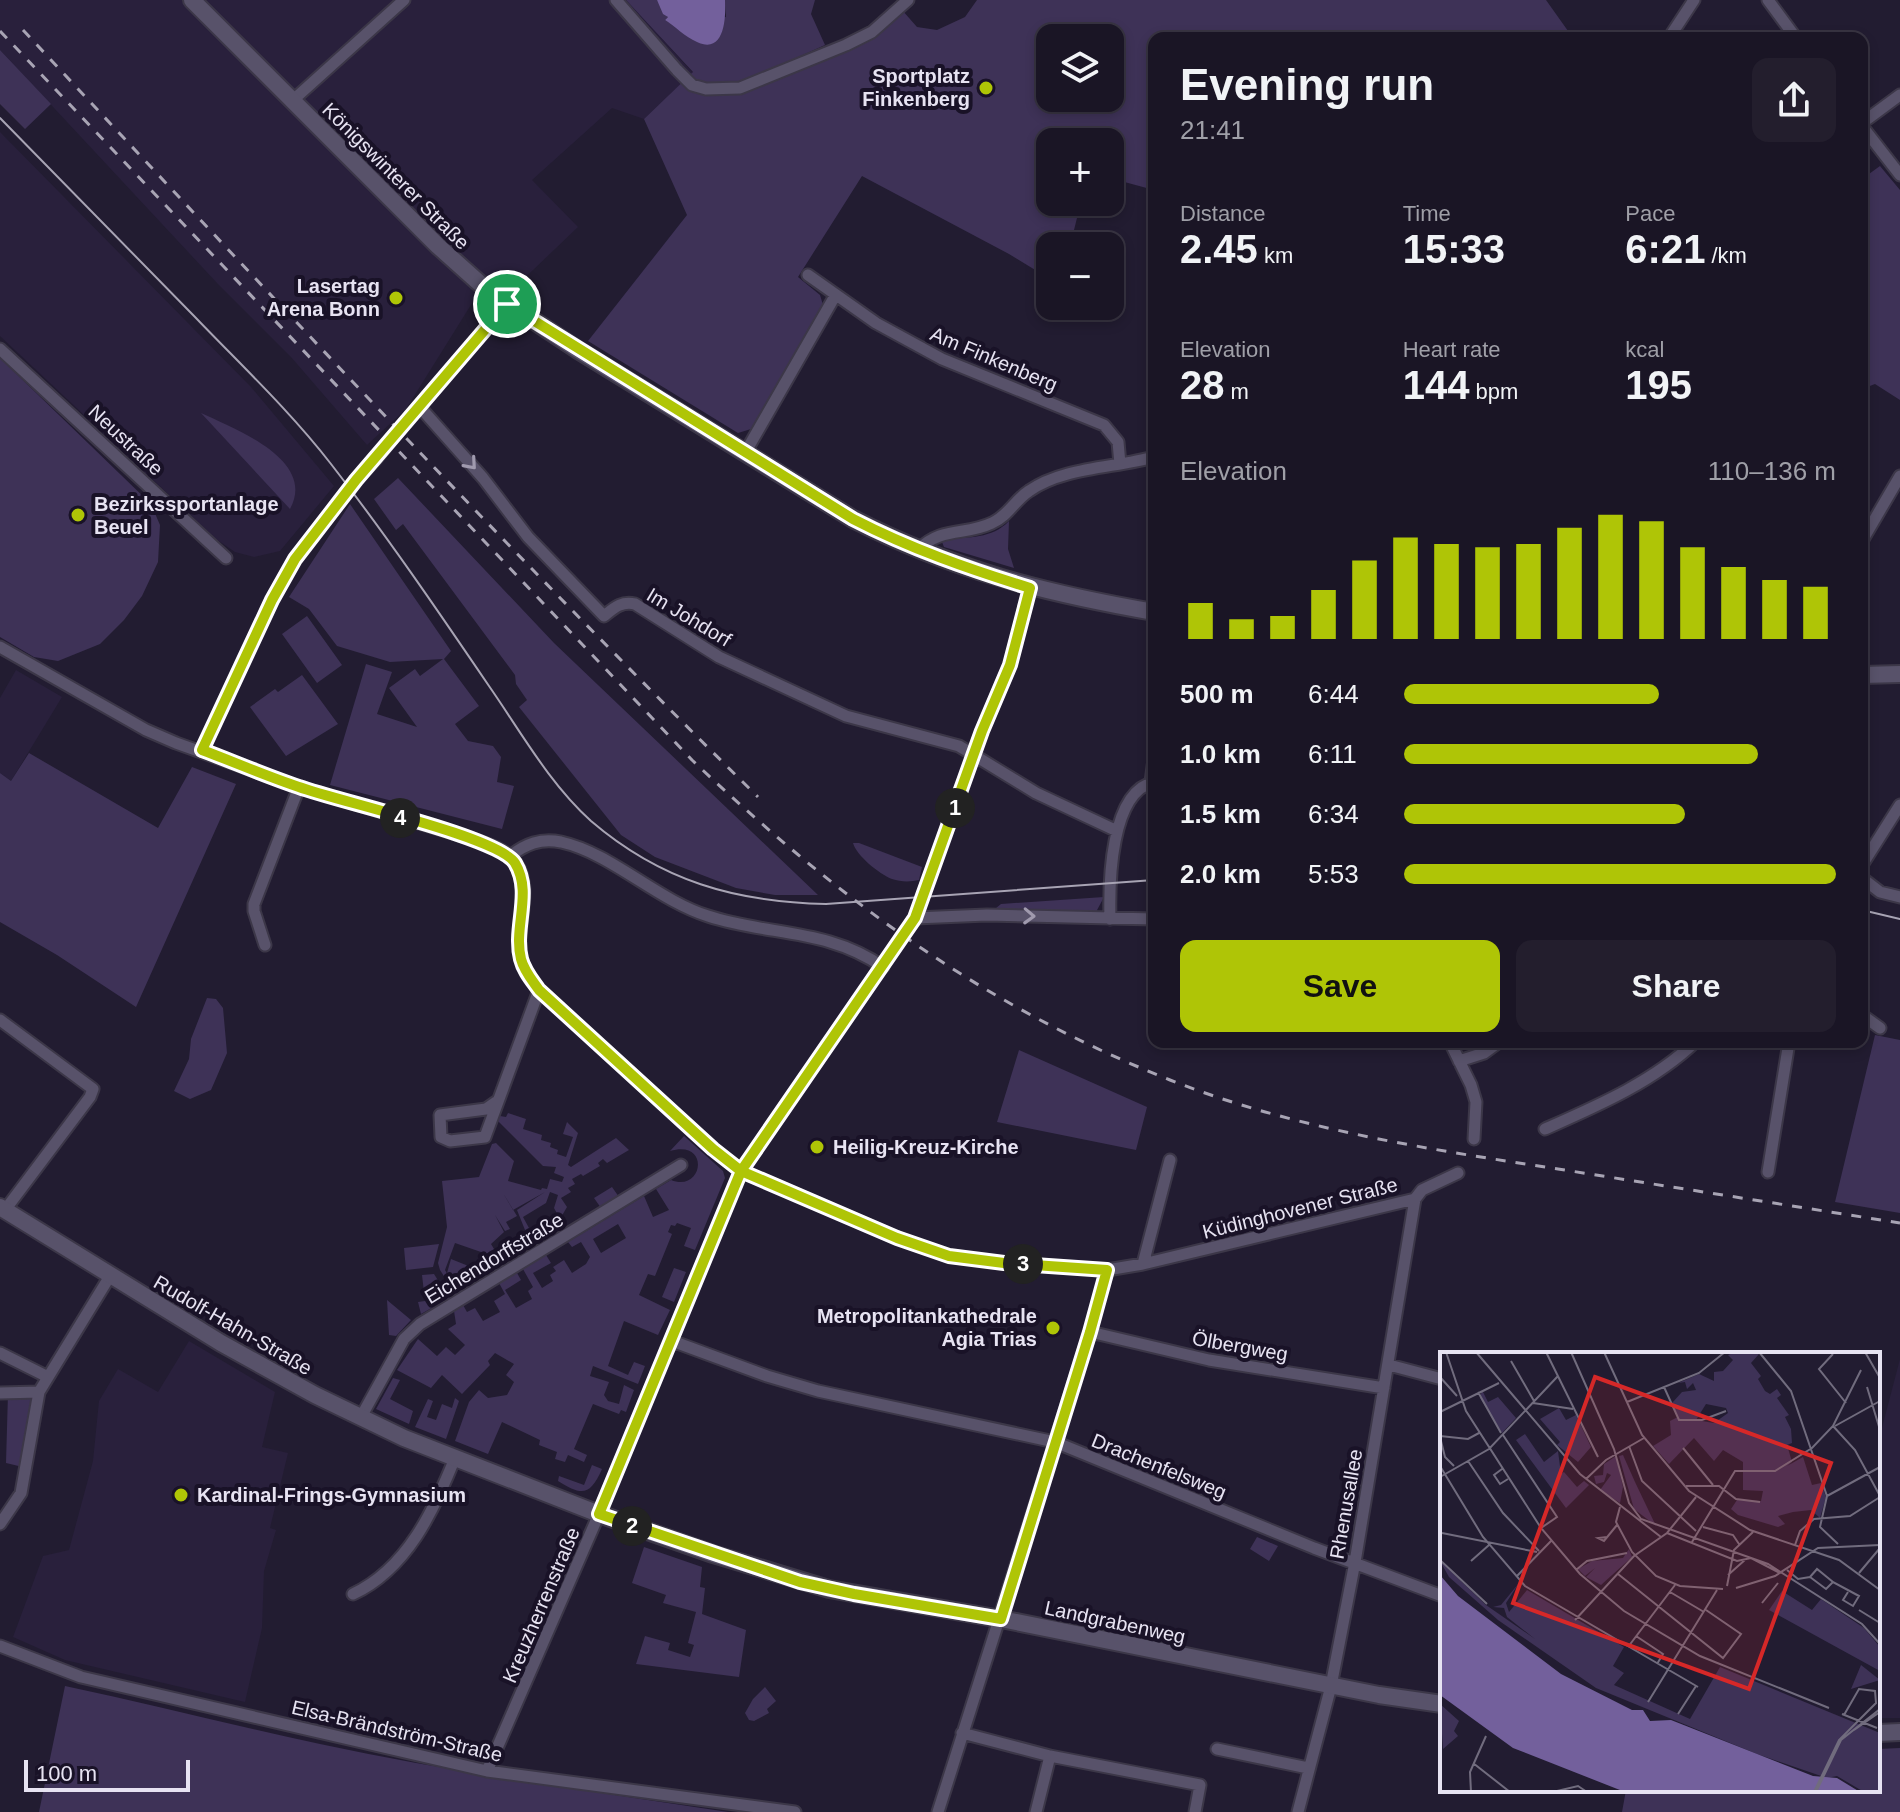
<!DOCTYPE html>
<html lang="en">
<head>
<meta charset="utf-8">
<style>
	body { margin:0; font-family:Helvetica,sans-serif; background:#231e2d; color:#f1f3f6; height:100vh; display:flex; flex-direction:column; font-size:30px; white-space:nowrap }
	* { box-sizing:border-box; margin:0 }
	p { font-size:26px; color:#9f9fa7 }
	.icon { flex:none; width:44px; height:44px; fill:none; stroke:currentColor; stroke-width:2; stroke-linecap:round; stroke-linejoin:round }
	.map { position:relative; flex:1; overflow:hidden }
	.panel { position:absolute; left:1148px; top:32px; width:720px; height:1016px; display:flex; flex-direction:column; background:#1a1525; border-radius:16px; box-shadow:0 4px 12px #0003,0 0 0 2px #383442 }
	.panel>* { flex:none }
	.controls { position:absolute; left:1036px; top:24px; display:grid; gap:16px }
	.controls a { display:grid; place-items:center; width:88px; height:88px; border-radius:16px; background:#1a1525; box-shadow:0 4px 12px #0003,0 0 0 2px #383442; font-size:40px }
	.scale { position:absolute; left:24px; bottom:20px; width:166px; box-sizing:border-box; padding-left:8px; border:4px solid #e7e3f2; border-top:0; font-size:22px; line-height:28px; white-space:nowrap; color:#e7e3f2; -webkit-text-stroke:6px #191227; paint-order:stroke }
	.pin { position:absolute; display:grid; place-items:center; width:68px; height:68px; color:#fff; margin:-34px; border:4px solid #fff; border-radius:50%; box-shadow:0 2px 8px #0007 }
	.km { position:absolute; width:40px; height:40px; margin:-20px; border-radius:50%; background:#222; color:#fff; font-size:22px; line-height:40px; text-align:center }
	.round { display:grid; place-items:center; flex:none; width:84px; height:84px; border-radius:16px; background:#231e2d }
	.head { display:flex; align-items:center; justify-content:space-between; height:136px; padding:0 32px }
	h1 { font-size:44px; font-weight:700; line-height:60px }
	.figures { display:grid; grid-template-columns:repeat(3,1fr); gap:12px; height:136px; padding:8px 32px }
	.figures div { display:grid; align-content:center }
	.figures b { font-size:40px; font-weight:700 }
	.figures small { font-size:22px; font-weight:400 }
	.figures p { font-size:22px }
	.chart { height:224px; padding:16px 32px }
	.chart p { display:flex; justify-content:space-between }
	.chart svg { width:100%; height:144px; margin-top:8px; stroke:#afc506; stroke-width:6 }
	.action { display:flex; gap:16px; margin-top:auto; padding:16px 32px }
	.action a { flex:1; height:92px; border-radius:16px; background:#afc506; color:#111; font-size:32px; font-weight:700; line-height:92px; text-align:center }
	.action a+a { background:#231e2d; color:#f1f3f6 }
	ul { padding:0 32px; list-style:none; font-size:26px }
	li { display:grid; grid-template-columns:128px 96px 1fr; align-items:center; height:60px }
	li i { height:20px; border-radius:10px; background:#afc506 }
	.map>svg:first-child { display:block }
	.built { fill:#29203c }
	.green { fill:#3e3257; fill-rule:evenodd }
	.water { fill:#73609c }
	.lines { fill:none; stroke-linecap:round; stroke-linejoin:round }
	.street-casing { stroke:#3c3748; stroke-width:15 }
	.secondary-casing { stroke:#3c3748; stroke-width:20 }
	.street { stroke:#58526a; stroke-width:11 }
	.secondary { stroke:#58526a; stroke-width:16 }
	.tram { stroke:#a8a4b4; stroke-width:2 }
	.rail { stroke:#a8a4b4; stroke-width:3; stroke-dasharray:10 10; stroke-linecap:butt }
	.street-bridge-casing { stroke:#3c3748; stroke-width:15; stroke-linecap:butt }
	.street-bridge { stroke:#58526a; stroke-width:11 }
	.oneway { stroke:#a09aae }
	.route-casing { stroke:#fff; stroke-width:16 }
	.route { stroke:#afc506; stroke-width:10 }
	.poi-dot { fill:#afc506; stroke:#191227; stroke-width:3 }
	.labels { text-anchor:middle; dominant-baseline:central; stroke-width:8; stroke-linejoin:round; paint-order:stroke }
	.poi-label { font-size:20px; font-weight:bold; fill:#e7e3f2; stroke:#191227; text-anchor:end }
	.street-label { font-size:20px; fill:#e7e3f2; stroke:#191227 }
	.inset-road { fill:none; stroke:#716c7e; stroke-width:2 }
	.view { fill:#d62828; fill-opacity:0.15; stroke:#d62828; stroke-width:4 }
	.inset-edge { fill:none; stroke:#e7e3f2; stroke-width:4 }
</style>
</head>
<body>
<div class="map">
<svg width="1900" height="1812" viewBox="0 0 1900 1812">
	<rect width="100%" height="100%" fill="#221c31"/>
	<path class="built" d="M0,0h626l67,73 -49,46 -32,-11 -80,72 46,47 -68,65 -16,-12 -20,20 -68,109 -39,36 -76,-88 -74,-74 -217,-233z
		M0,132l251,255 83,99 -54,65 -26,6 -19,-5 -19,-13 -216,-203z
		M16,670l46,27 -51,84 -11,-8v-75z
		M189,1341l86,51 -13,55 26,6 -18,75 6,2 -12,41 -2,57 -17,74 -180,-42 -52,-23 30,-81 26,-6 24,-89 6,-60 19,-32 40,23z
		M1900,1359v359h-22v-275z"/>
	<path class="green" d="M626,0h31l11,17 -3,3 5,3 56,-6 -1,-17h90l-4,14 14,31 -31,14 1,2 99,-44 8,-7 15,17 20,3 28,-13 12,-17h569l27,38h-419v152l-37,-10 -7,3v-41h-60v60h31l-11,44h-20v33l-41,-25 -147,-78 -64,101 22,18 3,10 -72,124 -13,4 -150,-92 99,-126 -43,-96 49,-47zM1050,38h60v60h-60z
		M0,50l51,54 -26,25 -25,-25z
		M1880,166l20,24v210l-25,-16 -13,5v-210z
		M0,358l151,146 9,21 -2,37 -16,34 -18,24 -24,24 -42,17 -24,-4 -34,-20z
		M201,413c34,16 116,47 89,96z
		M398,478l156,165 264,252h-43l-39,-7 -81,-31 -34,-22 -102,-128 8,-7 -11,-16 -1,-9 -112,-151 -7,6 -22,-31z
		M350,504l101,147 -7,8 35,47 -24,18 13,17 25,5 8,11 -4,25 17,4 -12,43 -172,-44 36,-121 26,8 -15,42 40,13 -28,-39 26,-19 5,7 23,-17 -53,3 -53,-16 -28,-37 -20,-12z
		M1009,521l-1,28 6,19 -70,-21 -2,-5 4,-3c22,-2 46,0 63,-18z
		M307,616l35,49 -25,18 -35,-49z
		M302,675l36,49 -52,32 -36,-49 25,-18 3,3z
		M29,753l129,75 34,-61 44,17 -100,223 -79,-52 -57,-33v-149l11,8z
		M853,843h6l63,24 -3,13c-9,2 -18,2 -27,-1 -13,-5 -36,-24 -39,-36z
		M1104,897l-8,15 -106,1 11,-9z
		M207,998l9,1 7,9 4,45 -16,37 -21,9 -16,-8 15,-32 2,-20z
		M1875,1035l25,5v173l-65,-11z
		M1019,1050l128,57 -11,43 -139,-28z
		M508,1113l18,6 -3,10 19,6 -1,5 10,3 -1,4 8,3 -1,4 9,3 7,-20 -10,-3 4,-12 11,11 -10,32 3,2 45,-29 13,12 -22,13 -4,-4 -5,4 2,3 -17,10 -2,-2 -9,5 3,5 -7,4 3,4 -10,6 6,9 -7,12 -6,-11 4,-13 -8,-3 -4,11 -23,14 6,11 -4,2 -8,-20 28,-18 -32,18 -10,-17 14,23 -11,6 4,7 -5,2 -10,-16 9,17 -13,12 3,5 -15,10 2,-7 -26,-9 -10,27 13,24 -2,1 -16,-25 -2,-7 9,-36 -5,-46 37,-4 13,-33 4,-1 18,18 -6,20 33,9 1,-2 5,1 3,-10 12,3 2,-5 -10,-4 2,-6 -13,-1 -45,-45 2,-5 6,1z
		M684,1136l39,35 2,7 -30,72 -11,-4 7,-18 -14,-5 -2,3 -4,-1 -3,7 4,2 -17,42 -7,-2 -9,21 31,15 -12,25 -34,-14 -16,45 20,9 6,-13 11,4 -7,18 -45,-18 -3,10 19,6 -5,13 4,6 11,3 5,-19 10,5 -8,22 -5,-2 -2,4 -26,-10 -19,45 13,6 -3,7 -16,-7 -3,7 -10,-3 2,-7 -18,-7 1,-5 -38,-18 -14,32 -33,-13 14,-39 10,-12 9,8 19,-3 7,-13 -8,-7 8,-11 -19,-11 -7,8 2,4 -28,29 -20,-19 -11,13 -34,-18 21,-31 19,17 9,-9 9,8 10,-10 -17,-16 8,-5 -2,-13 9,-6 4,7 8,-4 8,13 17,-9 -6,-11 11,-7 -6,-11 18,-10 4,7 -16,10 11,18 16,-9 -4,-8 5,-4 -10,-18 23,-14 5,8 -18,10 9,15 11,-7 -3,-6 6,-4 -3,-4 11,-7 8,13 14,-9 4,-7 -9,-15 -9,5 -4,-5 76,-46 9,21 16,-7 -13,-21 15,-9c32,13 40,-41 -1,-29zM618,1224l8,14 -25,15 -8,-14z
		M612,1187l7,10 -18,11 -7,-10z
		M439,1244l-6,23 -27,3 -2,-22z
		M451,1259l25,10 2,-5 7,11 -26,16 -12,-18z
		M674,1268l12,4 -12,30 -12,-5z
		M434,1274l15,24 -28,16 -3,-12 7,-1 -3,-26z
		M387,1300l24,20 -15,16 -7,-1z
		M393,1378l7,2 -10,19 23,12 -4,13 -33,-15z
		M39,1392l-12,76 -21,-5 2,-70z
		M455,1398l4,3 -13,38 -31,-12 13,-28 5,2 -6,16 9,3 6,-16 10,4z
		M592,1465l10,4c-12,27 -20,27 -44,12l1,-5 25,9z
		M1257,1537l21,9 -9,15 -19,-12z
		M644,1547l58,20 -2,20 5,1 -3,26 44,16 -7,47 -103,-13 9,-28 25,7 -2,7 22,7 4,-12 -6,-2 8,-31 -33,-9 3,-8 -34,-12z
		M65,1686c86,18 170,40 255,58 135,29 272,47 408,68h-689z
		M765,1687l11,14 -9,8 2,4 -15,8 -5,-1 -4,-7 8,-14z
		M1900,1748v64h-278l4,-22h252v-41z"/>
	<path class="water" d="M657,0h68c1,17 0,55 -28,42 -12,-5 -22,-16 -32,-22l3,-3 -5,-3z"/>
	<g class="lines">
		<g class="street-casing">
			<path id="street" d="M616,0l61,70 15,15 14,4 34,-1 106,-43 26,-13 36,-32
				M1768,0l28,38
				M1669,38l25,-38
				M292,101l112,-101
				M1862,123l38,-28
				M1862,126l38,49
				M808,275l68,48 66,36 162,66 14,17 2,22
				M0,349l226,209
				M419,406l64,72 45,59 76,79c10,-8 17,-15 31,-12l84,53 127,59 113,30 77,47 81,38
				M416,410l91,-106
				M745,453l90,-157
				M356,480l19,-20
				M1862,541l38,-65
				M918,550c24,-24 47,-14 74,-27 16,-7 23,-23 37,-32 34,-24 86,-23 125,-34
				M0,647l146,83 30,13 123,44 177,53c11,4 25,8 34,16 28,27 4,69 11,102 3,13 11,22 18,32l174,159 28,22 156,67 52,18 55,7 103,7 36,-6 272,-65 7,-9 36,-17
				M202,750l70,-150 23,-41 44,-58
				M1151,782l3,-23
				M510,856c16,-12 30,-18 51,-14 50,11 96,58 147,74 61,20 119,12 175,51
				M1862,865l38,-60
				M1862,878l18,14 20,5
				M915,918l72,-3 167,4
				M1110,919c-1,-36 0,-127 44,-137
				M265,945l-11,-34v-7l45,-117
				M1862,1015l18,13
				M0,1020l93,69 -3,8 -85,113
				M1450,1042l21,43 5,17 -2,37
				M1459,1061l25,-8 15,-11
				M496,1102l-10,7 -46,6 1,22 9,4 35,-4 54,-147
				M1545,1129c52,-23 108,-47 150,-87
				M1768,1172l21,-130
				M1143,1264l27,-104
				M1090,1332l119,28 175,28
				M672,1341l95,35 51,15 237,51 259,106 128,48
				M0,1353l48,24
				M1389,1365l53,14
				M0,1393l39,-1
				M361,1417l43,-78 16,-15 261,-159
				M0,1524l21,-31 18,-101 71,-116
				M353,1594c54,-25 81,-84 102,-136
				M0,1646l81,31 406,94 308,41
				M962,1733l88,23 150,29 -5,27
				M1217,1749l91,19
				M487,1771l112,-257 142,-343 174,-253 67,-187 28,-66 20,-77
				M938,1812l152,-480 17,-62
				M1036,1812l14,-56
				M1298,1812l33,-126 24,-124 60,-363"/>
		</g>
		<g class="secondary-casing">
			<path id="secondary" d="M192,0l246,246 48,43 92,61 275,169c100,51 192,74 301,93
				M1862,675l38,-1
				M0,1207l221,136 94,52 89,43 195,76 114,40 116,35 172,30 378,76 63,9
				M1878,1733l22,-1"/>
		</g>
		<use href="#street" class="street"/>
		<use href="#secondary" class="secondary"/>
		<path class="tram" d="M0,118c65,67 130,133 195,199 46,48 95,94 136,147 56,72 107,147 158,222 32,46 60,97 102,135 70,60 144,81 235,83l328,-24
			M1862,910l38,9"/>
		<path class="rail" d="M23,30c241,258 483,519 735,767
			M0,31l692,729c147,139 289,245 478,320 124,49 257,69 388,89 114,18 228,36 342,54"/>
		<g class="street-bridge-casing">
			<path id="street-bridge" d="M375,460l36,-45
				M339,501l17,-21"/>
		</g>
		<use href="#street-bridge" class="street-bridge"/>
	</g>
	<defs><path id="oneway-chevron" d="M-2-3.5L2.5 0L-2 3.5" fill="none" stroke-width="1.6" stroke-linecap="round" stroke-linejoin="round" transform="scale(2)"/></defs>
	<g class="oneway">
		<use href="#oneway-chevron" transform="translate(471 464) rotate(49)"/>
		<use href="#oneway-chevron" transform="translate(1029 916) rotate(2)"/>
	</g>
	<g class="lines">
		<g class="route-casing">
			<path id="route" d="M507,304l346,215c58,30 116,50 177,69l-20,77 -28,66 -67,187 -174,253 -142,343 201,68 54,12 147,25 89,-287 17,-62 -103,-7 -55,-7 -52,-18 -156,-67 -28,-22 -174,-159c-7,-10 -15,-19 -18,-31 -8,-32 12,-66 -6,-96 -16,-26 -178,-62 -216,-76 -33,-11 -65,-25 -97,-37l70,-150 23,-41 61,-79 151,-176"/>
		</g>
		<use href="#route" class="route"/>
	</g>
	<g class="poi-dot">
		<circle cx="986" cy="88" r="8"/>
		<circle cx="396" cy="298" r="8"/>
		<circle cx="78" cy="515" r="8"/>
		<circle cx="817" cy="1147" r="8"/>
		<circle cx="1053" cy="1328" r="8"/>
		<circle cx="181" cy="1495" r="8"/>
	</g>
	<g class="labels">
		<g class="poi-label">
			<text x="970" y="76">Sportplatz<tspan x="970" dy="23">Finkenberg</tspan></text>
			<text x="380" y="286">Lasertag<tspan x="380" dy="23">Arena Bonn</tspan></text>
			<text x="94" y="504" text-anchor="start">Bezirkssportanlage<tspan x="94" dy="23">Beuel</tspan></text>
			<text x="833" y="1147" text-anchor="start">Heilig-Kreuz-Kirche</text>
			<text x="1037" y="1316">Metropolitankathedrale<tspan x="1037" dy="23">Agia Trias</tspan></text>
			<text x="197" y="1495" text-anchor="start">Kardinal-Frings-Gymnasium</text>
		</g>
		<g class="street-label">
			<text transform="translate(396 176) rotate(45)">Königswinterer Straße</text>
			<text transform="translate(994 359) rotate(23)">Am Finkenberg</text>
			<text transform="translate(126 440) rotate(43)">Neustraße</text>
			<text transform="translate(689 617) rotate(31)">Im Johdorf</text>
			<text transform="translate(1300 1208) rotate(-14)">Küdinghovener Straße</text>
			<text transform="translate(494 1258) rotate(-31)">Eichendorffstraße</text>
			<text transform="translate(233 1325) rotate(30)">Rudolf-Hahn-Straße</text>
			<text transform="translate(1240 1346) rotate(10)">Ölbergweg</text>
			<text transform="translate(1159 1466) rotate(22)">Drachenfelsweg</text>
			<text transform="translate(1346 1504) rotate(-80)">Rhenusallee</text>
			<text transform="translate(541 1605) rotate(-67)">Kreuzherrenstraße</text>
			<text transform="translate(1115 1622) rotate(12)">Landgrabenweg</text>
			<text transform="translate(397 1731) rotate(13)">Elsa-Brändström-Straße</text>
		</g>
	</g>
	<g transform="translate(1440 1352)">
		<rect width="440" height="440" fill="#221c31"/>
		<path d="M295,0l24,2 -8,9 10,13 -3,3 7,12 5,3 7,-5 4,6 -4,3 12,17 -4,2 6,12 1,14 -5,2 5,17 -5,4 16,-9 9,28 9,-2 5,14 -6,21 -9,-8 -18,2 -15,4 7,8 -7,3 -40,-12 -7,-6 6,-9 24,1 2,-10 -20,-1v-28l-20,-12 -9,11 -20,-23 -25,26 -16,-18 18,-11 -1,-14 8,-4 -6,-14 10,-11 14,-2 -3,-7 -6,6 -2,-7 -7,1 21,-9 15,7v-9l9,-1 10,-11 -5,-5zM266,52l20,4 2,5 -14,10 -18,-3zM42,38l6,12 10,-5 18,21 -14,15 -22,-35zM119,56l7,12 10,-5 15,32 -13,15 -21,-17 3,-3 -20,-23zM85,82l19,28 14,-11 3,23 3,-2 13,15 7,-6 5,4 -23,23 -50,-68zM183,103l12,27 21,44 -22,-17 -15,-53zM176,104l7,31 -3,16 -20,-13 11,-15 -4,-2 -3,9 -8,2 -2,-8 9,-1 1,-11zM189,197l3,8 -31,28 -15,-8 9,-9 -10,8 -7,-7 14,-8 31,-3zM0,209l46,44 49,34 -28,-22 -3,-9 -11,-1 8,-2 18,-22 -13,20 3,9 18,-22 97,57 -11,19 11,7 -10,12 76,34 30,-52 160,66v59h-16l-27,-16 -10,2 -70,-24 -161,-66 -98,-68 -49,-43zM342,239l30,19 9,-11 43,29 16,19v24l-111,-61zM421,313l19,15 -29,9zM0,352l19,17 -5,10 4,5 -15,13z" fill="#3e3257" fill-rule="evenodd"/>
		<path d="M0,223l18,21 103,78 71,36h11l7,11 21,-1 142,56 24,2 23,14h-235l-112,-44 -73,-53z" fill="#73609c"/>
		<path class="inset-road" d="M6,0l20,59 75,117 39,46 44,37 76,45 129,52M36,0l104,122 81,63M106,0l52,105M131,0l43,97 15,54 12,16 127,45 94,60 18,20M164,0l38,83 47,56 61,39 89,30 41,30M319,0l32,39 36,105 -7,31 18,17M425,0l15,26M393,2l-14,15 27,34M71,9l23,40M0,25l17,19M224,35l15,33h23l24,-9M427,35l13,43M38,40l23,41M187,50l72,-29 26,-21M93,51l40,6M0,60l59,-29M393,74l22,24 25,46M395,74l45,-25M63,83l54,82 -16,11M0,84l28,3 11,-6M0,85l5,20 9,9M189,94l13,35 54,50M243,96l30,37M28,109l35,52 36,38M0,114l43,71 42,49 173,101M62,117l-8,6 6,9 8,-5M0,125l49,-28 69,-73M146,127l20,-19 38,-22M246,134h33l17,13 24,3M387,144l53,-29M180,155l-4,15 16,30 24,24 24,10 43,3M263,175l30,8 6,9M2,181l95,19M227,181l70,28 14,-3 29,15M167,185l-9,1 6,3 13,-16M252,190l43,-71h40l37,-23 21,-22 28,-56M355,193l5,-14 14,-12 36,-3 30,-19M0,208l47,44M31,209l18,-16M136,218l11,-9 40,-8M347,218l11,9 12,-2M419,221l21,-25M178,222l105,84 18,-24 -35,-24M288,223l18,-16M76,225l35,-36M370,225l16,12 7,-7 26,14 -6,10 -10,-6 5,-8M370,225l7,-8 16,13M287,234l7,-36 19,-18M296,236l39,-12 43,-28 62,-3M230,240l34,20M322,251l16,-20M419,258l21,13M135,268l59,-64 33,-23 29,-36M196,284l27,18 -6,10M188,295l47,-62M208,350l69,-112M238,362l18,-28M402,362l35,14M414,378l26,-18M33,411l37,29M117,439l21,-5 9,6M31,440l-1,-20 16,-36M374,440l25,-52 37,-37 -1,-12 -16,-2 -15,26M376,440l25,-52 39,-31"/>
		<path class="view" d="M155,25l236,86 -82,226 -236,-86z"/>
		<rect width="440" height="440" class="inset-edge"/>
	</g>
</svg>
<div class="controls">
<a><svg class="icon" aria-label="layers" viewBox="0 0 24 24"><path d="M12 4l9 5-9 5-9-5zM3 14l9 5 9-5"/></svg></a>
<a>+</a>
<a>−</a>
</div>
<div class="scale">100 m</div>
<div class="pin" style="left:507px;top:304px;background:#1e9e55"><svg class="icon" aria-label="arrive" viewBox="0 0 24 24"><path d="M6 21V4h12l-3 4 3 4H6"/></svg></div>
<b class="km" style="left:955px;top:808px">1</b>
<b class="km" style="left:632px;top:1526px">2</b>
<b class="km" style="left:1023px;top:1264px">3</b>
<b class="km" style="left:400px;top:818px">4</b>
<section class="panel">
<div class="head"><div><h1>Evening run</h1><p>21:41</p></div><a class="round"><svg class="icon" aria-label="share" viewBox="0 0 24 24"><path d="M12 15V3M7 8l5-5 5 5M5 13v7h14v-7"/></svg></a></div>
<div class="figures">
<div><p>Distance</p><b>2.45<small> km</small></b></div>
<div><p>Time</p><b>15:33</b></div>
<div><p>Pace</p><b>6:21<small> /km</small></b></div>
</div>
<div class="figures">
<div><p>Elevation</p><b>28<small> m</small></b></div>
<div><p>Heart rate</p><b>144<small> bpm</small></b></div>
<div><p>kcal</p><b>195</b></div>
</div>
<div class="chart"><p><span>Elevation</span>110–136 m</p>
<svg viewBox="0 0 160 44" preserveAspectRatio="none"><path d="M5 44V33M15 44V38M25 44V37M35 44V29M45 44V20M55 44V13M65 44V15M75 44V16M85 44V15M95 44V10M105 44V6M115 44V8M125 44V16M135 44V22M145 44V26M155 44V28"/></svg>
</div>
<ul>
<li><b>500 m</b>6:44<i style="width:59%"></i></li>
<li><b>1.0 km</b>6:11<i style="width:82%"></i></li>
<li><b>1.5 km</b>6:34<i style="width:65%"></i></li>
<li><b>2.0 km</b>5:53<i style="width:100%"></i></li>
</ul>
<div class="action"><a>Save</a><a>Share</a></div>
</section>
</div>
</body>
</html>
